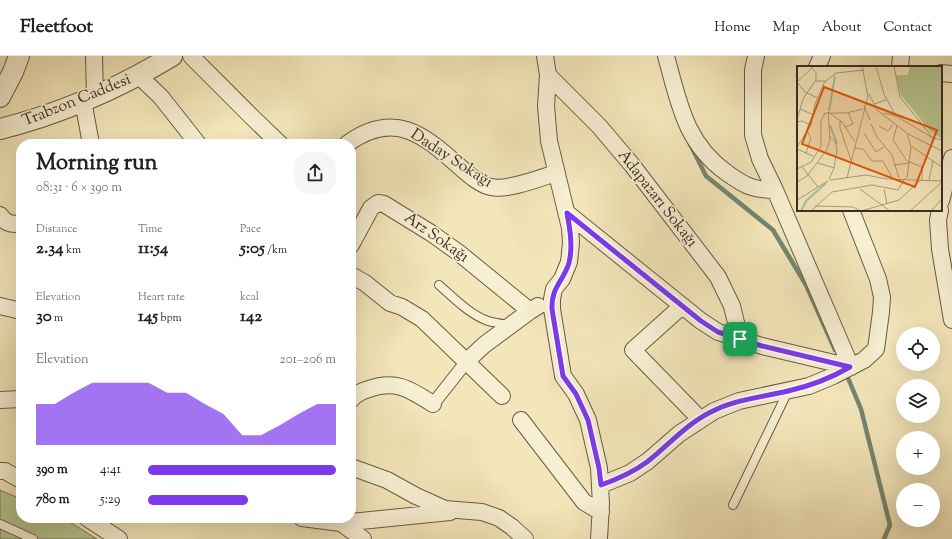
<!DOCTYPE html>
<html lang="en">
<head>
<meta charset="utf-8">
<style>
	body { margin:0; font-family:"Sorts Mill Goudy",serif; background:#f6f6f6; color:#222; height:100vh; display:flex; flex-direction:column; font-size:15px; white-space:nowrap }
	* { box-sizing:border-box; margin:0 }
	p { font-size:13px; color:#767676 }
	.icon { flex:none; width:22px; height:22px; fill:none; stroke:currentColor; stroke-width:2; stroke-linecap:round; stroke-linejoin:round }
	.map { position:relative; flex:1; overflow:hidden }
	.panel { position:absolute; left:16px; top:83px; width:340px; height:384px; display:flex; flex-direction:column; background:#fff; border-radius:16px; box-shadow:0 4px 16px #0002 }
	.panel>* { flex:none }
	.fabs { position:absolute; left:896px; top:271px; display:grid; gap:8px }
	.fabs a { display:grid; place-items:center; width:44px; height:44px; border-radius:50%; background:#fff; box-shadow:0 4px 16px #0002; font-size:20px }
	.pin { position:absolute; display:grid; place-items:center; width:34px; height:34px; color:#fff; margin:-17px; border-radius:8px; box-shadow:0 2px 6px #0006 }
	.round { display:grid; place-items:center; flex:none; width:42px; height:42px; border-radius:16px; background:#f6f6f6 }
	.overview { display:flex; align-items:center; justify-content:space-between; height:68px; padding:0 20px }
	h1 { font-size:22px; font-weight:800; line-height:30px }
	.stats { display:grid; grid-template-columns:repeat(3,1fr); gap:6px; height:68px; padding:4px 20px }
	.stats div { display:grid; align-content:center }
	.stats b { font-size:17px; font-weight:800 }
	.stats small { font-size:11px; font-weight:400 }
	.stats p { font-size:11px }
	.chart { height:112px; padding:8px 20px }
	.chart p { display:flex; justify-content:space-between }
	.chart svg { width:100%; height:72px; margin-top:4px; fill:#7c3aed; opacity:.7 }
	ul { padding:0 20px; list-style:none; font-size:13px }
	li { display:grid; grid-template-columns:64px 48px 1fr; align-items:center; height:30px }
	li i { height:10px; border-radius:5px; background:#7c3aed }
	header { display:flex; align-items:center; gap:24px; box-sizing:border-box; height:56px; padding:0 20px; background:#fff; border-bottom:1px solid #e0e0e0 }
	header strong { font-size:19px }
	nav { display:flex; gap:22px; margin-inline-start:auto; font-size:14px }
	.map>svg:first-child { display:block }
	.green { fill:#b8c692; stroke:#787a58 }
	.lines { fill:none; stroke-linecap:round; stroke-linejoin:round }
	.stream { stroke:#758572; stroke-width:4.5 }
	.service-casing { stroke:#685b45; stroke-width:10 }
	.pedestrian-casing { stroke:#685b45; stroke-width:14 }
	.minor-casing { stroke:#685b45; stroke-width:18 }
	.tertiary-casing { stroke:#685b45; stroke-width:22 }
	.service { stroke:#f7efd2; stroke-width:8 }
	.pedestrian { stroke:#f7efd2; stroke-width:12 }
	.minor { stroke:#f7efd2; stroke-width:16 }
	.tertiary { stroke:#f7efd2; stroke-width:20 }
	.route-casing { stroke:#fff; stroke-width:8 }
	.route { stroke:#7c3aed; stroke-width:5 }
	.labels { text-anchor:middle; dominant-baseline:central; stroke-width:3.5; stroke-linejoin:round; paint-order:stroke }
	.street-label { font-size:16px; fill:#392d1e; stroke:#f7efd2 }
	.inset-river { fill:none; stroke:#9dc0aa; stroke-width:2 }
	.inset-road { fill:none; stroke:#a99c7c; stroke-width:1 }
	.view { fill:#df570d; fill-opacity:0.15; stroke:#df570d; stroke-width:2 }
	.inset-edge { fill:none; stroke:#392d1e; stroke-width:2 }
</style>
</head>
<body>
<header>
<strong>Fleetfoot</strong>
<nav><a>Home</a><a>Map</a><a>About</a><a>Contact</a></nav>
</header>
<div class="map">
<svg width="952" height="483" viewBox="0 0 952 483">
	<rect width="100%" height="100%" fill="#f3e6ba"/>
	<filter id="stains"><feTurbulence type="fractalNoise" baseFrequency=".005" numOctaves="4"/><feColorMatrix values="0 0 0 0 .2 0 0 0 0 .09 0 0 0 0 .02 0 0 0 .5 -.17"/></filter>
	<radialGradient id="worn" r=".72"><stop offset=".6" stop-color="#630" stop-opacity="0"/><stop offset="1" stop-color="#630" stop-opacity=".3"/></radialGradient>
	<path class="green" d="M0,434l21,9v19h42l34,21h-97z"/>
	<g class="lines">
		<path class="stream" d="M690,88l16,32 67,54 33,55 29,65
			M848,322l13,31 29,116 -6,14"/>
		<g class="service-casing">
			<path id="service" d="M439,229c15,13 30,29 49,36 7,2 15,3 22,4
				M733,449l55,-114
				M0,468l33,15"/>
		</g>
		<g class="pedestrian-casing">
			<path id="pedestrian" d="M433,348l34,-43"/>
		</g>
		<g class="minor-casing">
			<path id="minor" d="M94,0l1,40
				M191,0l61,61 28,27
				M545,0l3,19 -2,31 3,35 21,87 1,15 -2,19 -7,17 -8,10 -2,10v10l11,67 13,18 12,26 11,48 2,36 -2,35
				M666,0c13,47 19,87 61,117 18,13 26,17 48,17
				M756,0l-3,14v65l7,24 15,31 76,177
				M817,11l5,-11
				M900,11l1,-11
				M941,17l11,1
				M548,19l51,51 33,39 86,112 14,29 8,33
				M139,20l22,21 37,47
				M83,45l8,43
				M347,88c47,-35 77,-9 113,23 8,7 20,18 31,20 16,4 49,-9 65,-14
				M941,145l11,-43
				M940,154l-2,10 2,29 12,71
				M567,157l134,108 17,11 44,14 89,21
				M0,159c6,9 11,9 21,9
				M351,189l20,-37 7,-5 6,1 47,29 28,20 71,58
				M351,219l14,8 25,20 12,4 20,12 80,77
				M0,250l21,5
				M682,250l-49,44 67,69
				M467,305l17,-16 46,-34 8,-5
				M0,344l21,-1
				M351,344c4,-6 11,-9 18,-11 27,-10 42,1 64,15
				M521,364l63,82 17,10
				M351,411l36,13 29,16 29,13 37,3 17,6 13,9 13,12
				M0,415h5l16,9
				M601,429l29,-12 18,-12 31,-27 35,-23 25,-10 70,-15 24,-10 31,-16 12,-11 5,-37 1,-15 -4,-18 -27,-69
				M87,462l32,21
				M302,462l39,5 22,16
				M341,467l109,-11"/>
		</g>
		<g class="tertiary-casing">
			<path id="tertiary" d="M0,41l13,-25 6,-16
				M0,73c60,-15 119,-41 172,-73"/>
		</g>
		<use href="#service" class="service"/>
		<use href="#pedestrian" class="pedestrian"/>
		<use href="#minor" class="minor"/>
		<use href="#tertiary" class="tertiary"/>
	</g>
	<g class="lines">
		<g class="route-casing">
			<path id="route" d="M567,157l134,108 17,11 44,14 88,21c-19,11 -40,19 -62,24 -25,6 -50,8 -73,19 -27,12 -46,35 -68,52 -15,11 -29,17 -46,23l-2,-17 -11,-48 -12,-26 -13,-18 -11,-67c-1,-22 11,-27 17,-46 4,-16 1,-34 -2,-50z"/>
		</g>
		<use href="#route" class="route"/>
	</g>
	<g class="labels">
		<g class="street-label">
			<text transform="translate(77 45) rotate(-22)">Trabzon Caddesi</text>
			<text transform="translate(451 103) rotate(33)">Daday Sokağı</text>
			<text transform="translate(657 143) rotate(52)">Adapazarı Sokağı</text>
			<text transform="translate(436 182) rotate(35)">Arz Sokağı</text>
		</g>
	</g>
	<g transform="translate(797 10)">
		<rect width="145" height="145" fill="#f3e6ba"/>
		<path d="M113,0h32v73l-12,-8 -29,-36 -5,-20h12z" fill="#b8c692"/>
		<path class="inset-river" d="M32,45l6,-35M33,59l7,19M4,145l5,-10 20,-18"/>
		<path class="inset-road" d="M79,0l8,28 12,22 37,22M97,0l6,31 33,41 9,2M19,15h10l10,-8 28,-3M0,16l8,10 13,6M0,16l17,-16M72,28l8,16 30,23 4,14 -4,31M77,38l12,-4M67,40l6,14M3,43l14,6M31,46l14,10 13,20M87,47l12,3M0,54l6,-21 13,-19v-7l-4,-5M43,54v8l11,32M0,56l5,-1 9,4M74,58l6,13 15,18 7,23M82,60l9,5 5,-7M48,61l8,-3 -5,-12M67,67l12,19 8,-5M111,68l34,17M114,80l31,21M0,81l14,-22 4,-21 10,-23M57,82l9,1 9,12h11l10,18M0,83l16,7M9,87l5,-15 -4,-7M21,97l16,5M97,99l15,-2M5,101l16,20M0,103l14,-7 10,-16v-25l4,-8h21l17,-4M50,112l21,-82 -6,-30M32,113l5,-11 3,-19 -2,-8 -6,-5M33,114l36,-5 21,4 55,2M132,114l4,-19M0,116l10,-6 19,-25 4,-11 -2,-28M63,123l30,22M87,123l3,15M0,134l31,-19M18,140l38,1 8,4M14,145l21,-19 40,-7 26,5 7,-12M64,145l38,-11 23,-21v-12l-15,-6 -14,-21 4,-14M113,145l32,-29M134,145l11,-12"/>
		<path class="view" d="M27,21l113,43 -22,57 -113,-43z"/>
		<rect width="145" height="145" class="inset-edge"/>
	</g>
	<rect width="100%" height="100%" filter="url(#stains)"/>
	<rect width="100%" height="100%" fill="url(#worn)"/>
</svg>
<div class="fabs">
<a><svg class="icon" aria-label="locate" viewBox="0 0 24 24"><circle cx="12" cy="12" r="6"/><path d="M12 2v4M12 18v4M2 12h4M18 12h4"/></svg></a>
<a><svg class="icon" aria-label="layers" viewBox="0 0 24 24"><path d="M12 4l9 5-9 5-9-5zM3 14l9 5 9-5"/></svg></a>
<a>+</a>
<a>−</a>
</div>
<div class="pin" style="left:740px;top:283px;background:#1e9e55"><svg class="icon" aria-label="arrive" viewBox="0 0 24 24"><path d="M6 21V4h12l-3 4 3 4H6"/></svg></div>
<section class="panel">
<div class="overview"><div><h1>Morning run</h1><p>08:31 · 6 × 390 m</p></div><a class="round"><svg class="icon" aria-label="share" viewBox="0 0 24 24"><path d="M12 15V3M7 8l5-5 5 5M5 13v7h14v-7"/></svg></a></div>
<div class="stats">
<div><p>Distance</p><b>2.34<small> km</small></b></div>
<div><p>Time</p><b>11:54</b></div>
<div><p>Pace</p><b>5:05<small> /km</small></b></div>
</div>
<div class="stats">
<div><p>Elevation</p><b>30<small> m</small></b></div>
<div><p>Heart rate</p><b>145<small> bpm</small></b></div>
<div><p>kcal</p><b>142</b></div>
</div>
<div class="chart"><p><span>Elevation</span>201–206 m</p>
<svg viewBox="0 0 160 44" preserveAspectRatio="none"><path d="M0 44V19L10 19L20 12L30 6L40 6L50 6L60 6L70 12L80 12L90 19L100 25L110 38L120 38L130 32L140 25L150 19L160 19V44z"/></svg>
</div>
<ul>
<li><b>390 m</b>4:41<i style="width:100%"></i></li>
<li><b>780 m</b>5:29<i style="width:53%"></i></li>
</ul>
</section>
</div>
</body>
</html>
